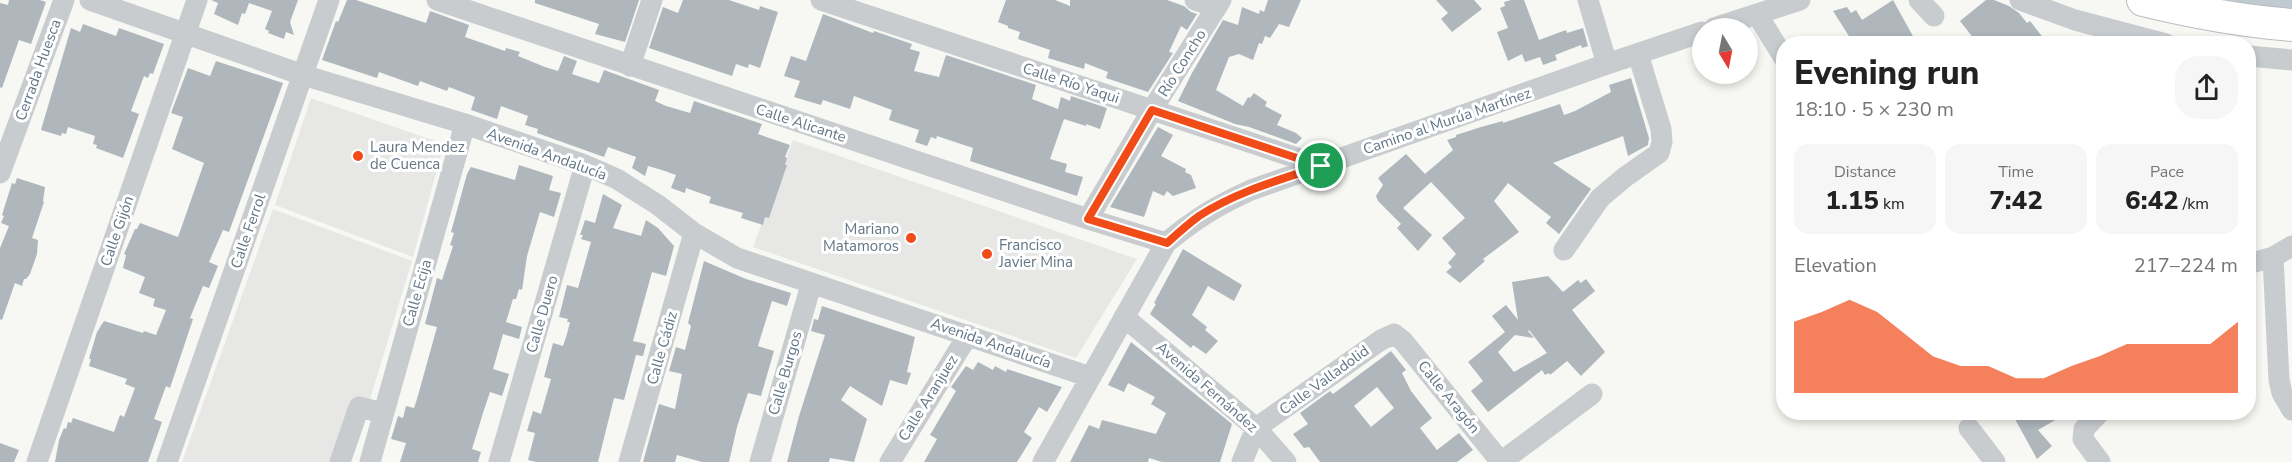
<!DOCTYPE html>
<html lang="en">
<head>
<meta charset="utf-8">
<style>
	body { margin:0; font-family:"Nunito Sans",sans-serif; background:#f6f6f6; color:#222; height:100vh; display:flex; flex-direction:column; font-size:22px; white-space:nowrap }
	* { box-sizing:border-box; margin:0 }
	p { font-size:20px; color:#767676 }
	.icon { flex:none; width:33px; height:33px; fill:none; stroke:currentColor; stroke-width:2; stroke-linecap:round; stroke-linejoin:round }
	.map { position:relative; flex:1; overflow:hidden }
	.drawer { position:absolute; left:1776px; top:36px; width:480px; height:384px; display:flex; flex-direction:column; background:#fff; border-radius:24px; box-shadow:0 3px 9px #0003 }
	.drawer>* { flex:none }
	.needle { width:39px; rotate:170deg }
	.controls { position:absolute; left:1692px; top:18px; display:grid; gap:12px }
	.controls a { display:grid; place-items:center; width:66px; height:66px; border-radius:50%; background:#fff; box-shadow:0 3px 9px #0003; font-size:30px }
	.pin { position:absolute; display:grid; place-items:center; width:51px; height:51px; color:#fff; margin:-26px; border:3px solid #fff; border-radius:50%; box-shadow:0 2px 6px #0007 }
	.round { display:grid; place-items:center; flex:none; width:63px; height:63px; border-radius:24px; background:#f6f6f6 }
	.headline { display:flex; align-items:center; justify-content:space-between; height:102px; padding:0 18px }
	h1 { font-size:33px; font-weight:800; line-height:45px }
	.figures { display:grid; grid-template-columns:repeat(3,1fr); gap:9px; height:102px; padding:6px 18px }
	.figures div { display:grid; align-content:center; border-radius:15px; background:#f6f6f6; text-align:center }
	.figures b { font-size:26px; font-weight:800 }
	.figures small { font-size:16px; font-weight:400 }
	.figures p { font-size:16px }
	.chart { height:168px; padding:12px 18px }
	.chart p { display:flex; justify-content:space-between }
	.chart svg { width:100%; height:108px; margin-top:6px; fill:#f14b18; opacity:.7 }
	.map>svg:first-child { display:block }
	.built { fill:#e7e8e6 }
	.water { fill:#bfcbd0 }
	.building { fill:#afb7bc; fill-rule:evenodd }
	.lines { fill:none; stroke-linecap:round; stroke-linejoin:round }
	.highway-casing { stroke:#babdc0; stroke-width:34 }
	.minor { stroke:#c9cccf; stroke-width:21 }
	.highway { stroke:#fff; stroke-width:32 }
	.route-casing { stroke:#fff; stroke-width:12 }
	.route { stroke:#f14b18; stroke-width:8 }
	.poi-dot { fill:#f14b18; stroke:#fff; stroke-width:2 }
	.labels { text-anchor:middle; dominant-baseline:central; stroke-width:6; stroke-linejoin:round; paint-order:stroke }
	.street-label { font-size:15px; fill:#637686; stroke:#fff }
	.poi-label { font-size:15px; fill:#637686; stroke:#fff; text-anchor:start }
</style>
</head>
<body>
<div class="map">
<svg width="2292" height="462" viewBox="0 0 2292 462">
	<rect width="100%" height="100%" fill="#f7f7f3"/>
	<path class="built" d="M311,98l133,46 -31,113 -138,-52z
		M793,140l344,119 -61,99 -323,-111z
		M273,209l139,52 -61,201h-169z"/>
	<path class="water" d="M2196,0h96v12z"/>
	<path class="building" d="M9,0h31l6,2 -15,42 -12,-4 -17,48 -2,-1v-84l8,2z
		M211,0h87l-8,22 4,13 -8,-3 -2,7 -16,-6 1,-2 -4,-2 7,-18 -23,-8 -4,11 -3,-1 -4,12 -24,-11 4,-11z
		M347,0h9l70,23 4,-12 39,14 -4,12 40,14 1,-3 14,4 -2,4 27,11 13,4 6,-15 13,5 -5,13 27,9 5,-13 55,20 -4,11 11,5 24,7 4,-12 68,23 -4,10 32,11 -5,12 2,1 -2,7h2l-18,53 -4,-1 -2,8 -22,-7 2,-5 -34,-10 2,-6 -25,-9 -1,5 -14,-5 5,-13 -14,-5 -14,-4 -3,10 -13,-8 4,-11 -28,-10 -4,10 -67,-24 1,-4 -13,-4 3,-9 -27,-10 -4,13 -26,-9 4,-13 -26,-10 -2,4 -27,-10 -2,5 -39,-14 -2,6 -55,-18 14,-39 2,1z
		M535,0h104l-14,42 -30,-8 4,-10 -64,-21z
		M683,0h46l30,10 1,-4 18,6 -18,56 -11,-4 -1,4 -12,-4 -4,12 -83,-28 14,-41 15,6z
		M1006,0h49l15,6v-6h97l17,6 7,6 6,2 -10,16 -6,-4 -12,26 4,1 -25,39 -42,-14 2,-6 -23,-9 -1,6 -36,-11 2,-8 -32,-11 2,-7 -12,-4v-2l-10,-4z
		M1268,0h33l-12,27 -10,-3 -9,14 -5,-2 -3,8 -3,-1 -6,17 -14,-6 -10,3 -13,33 27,16 5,-9 2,1 4,-5 13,9 -2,4 17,9 -5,10 19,8 6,5 -6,6 -47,-17 -14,-3 -57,-23 14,-28 31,-53 15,5 4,-18 17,7 1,-4 4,2z
		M1436,0h38l8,9 -30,23 -11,-13 7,-6z
		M1511,0h13l15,40 27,-10 1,3 16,-5 5,18 -6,2 -1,-3 -26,10 2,5 -14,5 -3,-8 -15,5 -3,-8 -14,7 -11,-29 11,-4 -8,-20 5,-2 -1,-4z
		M1893,0l21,38 -10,6h-50l-21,-33 14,-4 4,6 5,-3 6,10z
		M1986,0h8l15,6 10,7 8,10 3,-2 18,23h-70l-18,-23z
		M823,14l50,19 1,-2 38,13 -2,5 10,3 -6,19 25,6 7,-22 90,30 -4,14 26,10 3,-12 9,4 1,-5 36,12 -7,21 -14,-5v2l-22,-7 -14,40 17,5 -2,8 18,5 -6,19 -107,-35 3,-13 -36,-12 -1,3 -5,-2 -4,9 -12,-4 4,-12 -30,-10 3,-10 -38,-14 -4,13 -27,-9 -2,5 -27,-8 6,-16 -16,-5 7,-20 15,5z
		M83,24l33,12 3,-8 45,16 -11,30 -3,-1 -2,5 -4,-2 -13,35 8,3 -16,44 -27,-10 1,-3 -4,-1 2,-8 -27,-9 -2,7 -4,-1 -1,3 -20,-6 30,-102 9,4z
		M216,61l67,22 -54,149 -6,-2 -14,32 9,4 -9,22 -6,-2 -13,32 3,1 -23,69 -4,-2 -12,33 8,3 -14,40h-93l4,-22 5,-12 2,1 2,-7 3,1 2,-5 41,14 6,-17 4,2 11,-29 -10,-4 2,-5 -38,-13 2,-7h-2l8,-27 7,-11 39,12 1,-2 12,4 10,-25 -13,-4 2,-7 -16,-6 6,-16 -22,-9 3,-13 -2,-1 11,-25h2l3,-6 38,14 26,-74 -32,-14 11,-32 -12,-4 17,-45 22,8z
		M1631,78l18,60 -1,7 -20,11 -5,-20 -70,27 38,26 -32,45 -13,-11 5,-6 -43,-34 -14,18 25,31 -36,27 2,2 -25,22 -14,-11 6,-5 -4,-4 8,-9 -14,-16 23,-20 -34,-36 -28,26 29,27 -14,16 -21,-23 4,-4 -23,-23 -2,-5 7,-11 -5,-7 28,-24 19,20 28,-24 -6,-10 9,-3v-2l25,-8 22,-6v2l57,-19 4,11 11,-4 36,-19 -2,-7z
		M1158,127l15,8 -12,21 25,13 -1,3 6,3 5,13 -23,8 -6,-5 -3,5 -11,-5 -9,26 -34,-10z
		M519,165l34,11 -4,14 12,3 -7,24 -14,-5 -13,44 -5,34 -3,-1 -3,10h-3l-7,23 16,5 -3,12 -16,-5 -10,35 16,5 -7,22 -12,-4 -7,21 -11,36 9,3 -3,10h-78l6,-19 -15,-4 7,-23 5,2 3,-12 8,2 3,-9 20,-72 -12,-3 12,-46 5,2 11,-34 -3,-1 4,-12 -3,-1 16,-58 4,-7 44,13z
		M17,178l28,9 -2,14 1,1 -12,36 6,2 -1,14 -7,20 -4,5h-2l-2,7 -7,-3 -13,37 -2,-1v-71l9,-22 -8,-3 3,-7 -2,-1 10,-32 3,1z
		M603,194l19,11 -9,23 28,8 5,-16 12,8 16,18 -8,30 -14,-4 -19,69 13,3 -3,12 -7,-1 -12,45 -10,-2 -16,64h-62l-8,-2 7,-27 -8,-2 6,-20 8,3 10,-35 -7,-2 9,-34 10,3 4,-12 3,-12h-3l1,-3 -9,-2 8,-32 11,3 13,-46 -10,-3 2,-4h-3l5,-15 10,3z
		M1183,249l59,36 -8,16 -26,-15 -16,29 15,12 -2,3 13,11 -12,13 -13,-9 -2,3 -41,-34 6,-10 -2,-1z
		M704,261l42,18 45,14 -4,13 -15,-5 -11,35 -3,10 16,5 -13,45 -13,-3 -11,34 -8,35h-27l-25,-7 -2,7h-32l16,-58 16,5 7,-35 -13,-3 7,-24 9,3 6,-24 -3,-3z
		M1548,276l15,16 15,-12 3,3 5,-4 9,12 -23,19 33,42 -24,24 -14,-15 -17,14 -1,-2 -4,2 -3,-5 -54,42 -17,-21 12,-10 -15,-19 37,-30 -13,-16 14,-11 12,15 -6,-38zM1529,330l18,23 -33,19 -16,-20 17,-17 19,3 -6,-7z
		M822,306l93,31 -8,35 4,1 -4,12 -17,-5 -8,26 -32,-20 -9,14 26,19 -13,43 -24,-4 -1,4h-42l12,-46 26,-81 -14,-4 3,-12 4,1z
		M1131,342l101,82 -12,38h-58l-13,-4 -1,4h-78l19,-37 10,4 3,-9 54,14 10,-21 -15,-9 4,-7 -27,-14 -4,9 -16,-7z
		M1391,351l15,19 -4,3 9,18 21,27 -12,10 17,22 22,-17 14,17 -16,12h-137l-11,-15 -5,1 -11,-14 15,-10 -8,-11 30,-22 3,3zM1377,387l17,21 -23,19 -17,-21z
		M978,362l15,8 2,-4 11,6 1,-3 55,18 -15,25 -8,-5 -15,25 8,6 -15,24h-93l13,-23 -7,-4 26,-44 -5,-4 15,-21 7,4z
		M2011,412h58l-31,18 14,16 -15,13z
		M0,443l19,7 -5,12h-14z"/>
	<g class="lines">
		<g class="highway-casing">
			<path id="highway" d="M2143,0c49,12 98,21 149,25"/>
		</g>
		<path class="minor" d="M90,0l213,75 162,49 120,41 32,14 41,26 36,28 43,25 353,119
			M437,0l651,219 78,24
			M821,0l500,166
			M1195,0l22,7
			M1588,0l19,64
			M1919,0l15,16
			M2020,0l55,20 91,24
			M1757,14l27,44
			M1714,28l86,-28
			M2248,56l44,4
			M630,66l22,-66
			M0,173l64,-173
			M1088,219l64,-109 69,-110
			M1564,250l36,-52 25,-21 34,-24 3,-11 -1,-13 -23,-75
			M2273,257l6,123 3,13 10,17
			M2248,264l25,-7 19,-11
			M1124,317l132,111 30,34
			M2100,412l-16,17 -1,10 17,23
			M1969,428l26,34
			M37,462l160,-462
			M167,462l162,-462
			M340,462l19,-55 24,6
			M370,462l95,-338
			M499,462l86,-297
			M629,462l65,-229
			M760,462l51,-177
			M890,462l78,-127
			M1043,462l123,-219c29,-24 50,-37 85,-53l356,-126 95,-32
			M1242,462l14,-34 125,-88 13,-6 9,7 98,121 91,-68"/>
		<use href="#highway" class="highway"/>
	</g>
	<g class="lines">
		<g class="route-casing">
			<path id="route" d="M1152,110l169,56c-42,14 -85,26 -122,50 -11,8 -22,18 -32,27l-79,-24z"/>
		</g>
		<use href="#route" class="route"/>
	</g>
	<g class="poi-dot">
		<circle cx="358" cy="156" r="6"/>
		<circle cx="911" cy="238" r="6"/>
		<circle cx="987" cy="254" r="6"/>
	</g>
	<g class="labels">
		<g class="street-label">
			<text transform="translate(1182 63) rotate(-58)">Río Concho</text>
			<text transform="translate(38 70) rotate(-70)">Cerrada Huesca</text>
			<text transform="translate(1071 83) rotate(18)">Calle Río Yaqui</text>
			<text transform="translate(1447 121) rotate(-19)">Camino al Murúa Martínez</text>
			<text transform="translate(801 123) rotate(18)">Calle Alicante</text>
			<text transform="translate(547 154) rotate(20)">Avenida Andalucía</text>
			<text transform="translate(117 231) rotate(-71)">Calle Gijón</text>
			<text transform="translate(248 231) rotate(-71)">Calle Ferrol</text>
			<text transform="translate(417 293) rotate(-74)">Calle Ecija</text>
			<text transform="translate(542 314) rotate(-74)">Calle Duero</text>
			<text transform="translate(991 343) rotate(19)">Avenida Andalucía</text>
			<text transform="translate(662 348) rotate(-74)">Calle Cádiz</text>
			<text transform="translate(785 373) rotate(-74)">Calle Burgos</text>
			<text transform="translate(1324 380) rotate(-36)">Calle Valladolid</text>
			<text transform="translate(1207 387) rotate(41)">Avenida Fernández</text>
			<text transform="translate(1449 397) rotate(51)">Calle Aragón</text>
			<text transform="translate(928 398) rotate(-58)">Calle Aranjuez</text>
		</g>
		<g class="poi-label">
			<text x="370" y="147">Laura Mendez<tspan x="370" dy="17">de Cuenca</tspan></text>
			<text x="899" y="229" text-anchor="end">Mariano<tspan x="899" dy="17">Matamoros</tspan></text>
			<text x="999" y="245">Francisco<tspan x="999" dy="17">Javier Mina</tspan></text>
		</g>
	</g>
</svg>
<div class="controls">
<a><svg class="needle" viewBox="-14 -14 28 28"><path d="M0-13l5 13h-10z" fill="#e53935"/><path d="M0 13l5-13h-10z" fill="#767676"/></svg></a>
</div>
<div class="pin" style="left:1321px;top:166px;background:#1e9e55"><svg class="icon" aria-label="arrive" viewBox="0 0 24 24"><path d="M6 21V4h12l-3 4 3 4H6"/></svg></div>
<section class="drawer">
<div class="headline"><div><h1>Evening run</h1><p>18:10 · 5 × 230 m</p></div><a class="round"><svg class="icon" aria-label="share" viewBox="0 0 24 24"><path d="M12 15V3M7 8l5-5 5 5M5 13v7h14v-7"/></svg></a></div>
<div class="figures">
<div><p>Distance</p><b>1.15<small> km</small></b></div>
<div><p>Time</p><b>7:42</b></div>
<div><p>Pace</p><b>6:42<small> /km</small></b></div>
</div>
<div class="chart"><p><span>Elevation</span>217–224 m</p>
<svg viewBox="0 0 160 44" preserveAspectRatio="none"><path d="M0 44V15L10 11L20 6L30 11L40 20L50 29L60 33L70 33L80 38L90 38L100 33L110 29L120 24L130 24L140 24L150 24L160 15V44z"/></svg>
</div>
</section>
</div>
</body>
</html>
